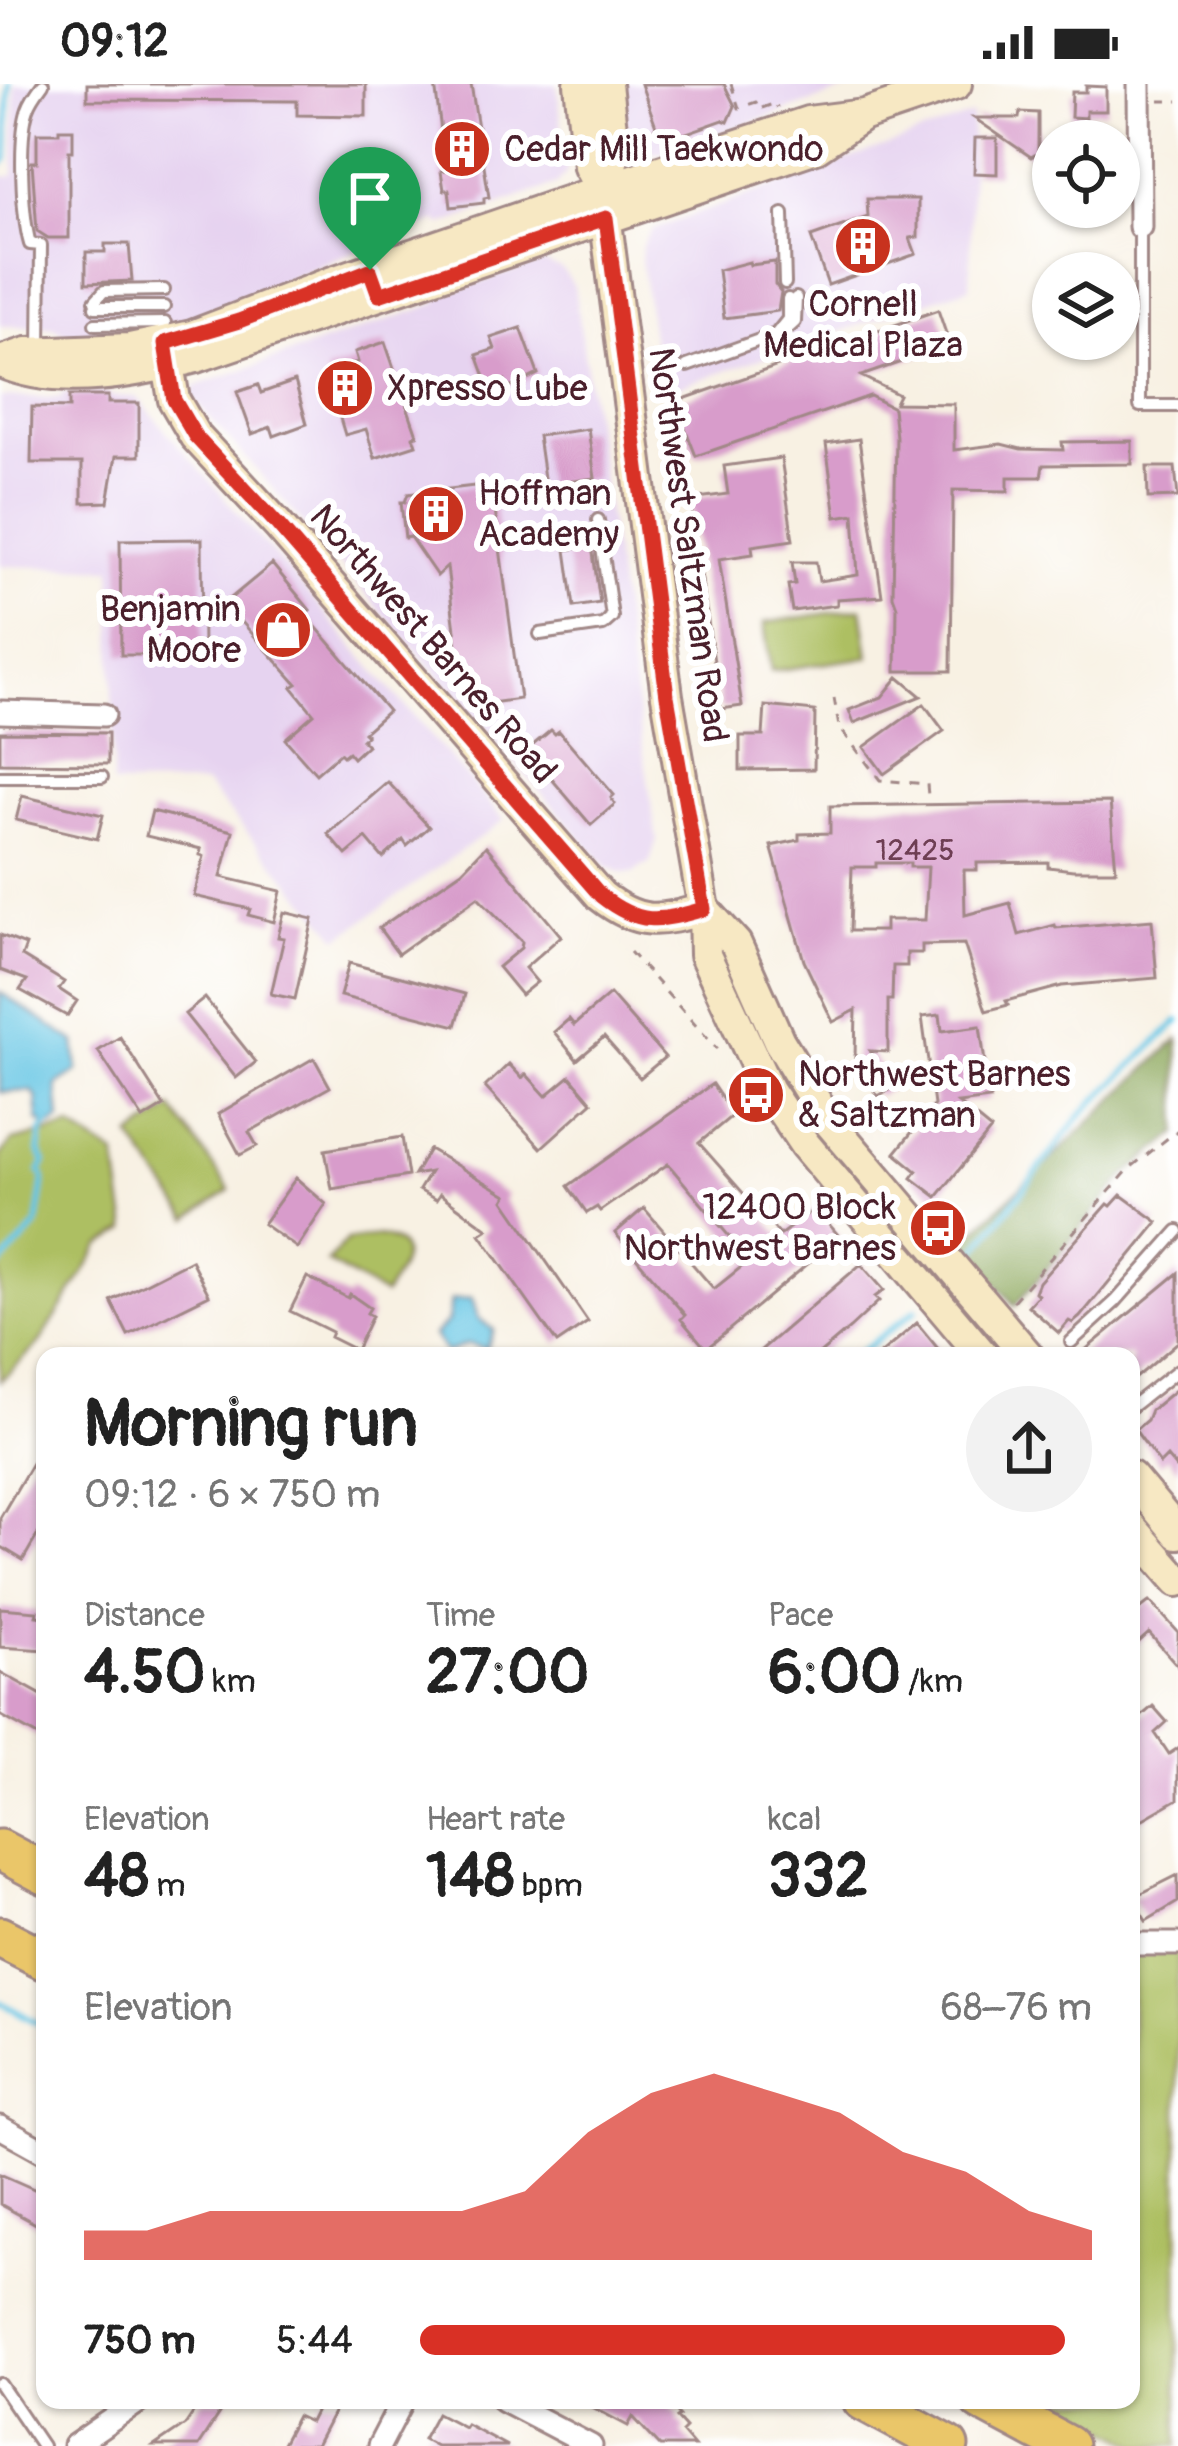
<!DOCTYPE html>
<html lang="en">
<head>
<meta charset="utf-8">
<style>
	body { margin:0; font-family:Pangolin,sans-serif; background:#f2f2f2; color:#222; height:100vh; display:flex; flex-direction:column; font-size:45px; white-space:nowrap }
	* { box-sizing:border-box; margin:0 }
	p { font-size:39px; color:#767676 }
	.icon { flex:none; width:66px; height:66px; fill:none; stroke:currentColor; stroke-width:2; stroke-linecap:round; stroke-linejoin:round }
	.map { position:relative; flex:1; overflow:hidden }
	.sheet { position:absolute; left:36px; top:1263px; width:1104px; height:1062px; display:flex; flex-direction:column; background:#fff; border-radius:24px; box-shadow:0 3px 9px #0004 }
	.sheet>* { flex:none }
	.tools { position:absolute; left:1032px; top:36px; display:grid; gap:24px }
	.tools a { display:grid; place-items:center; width:108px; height:108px; border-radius:50%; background:#fff; box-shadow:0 3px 9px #0004; font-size:60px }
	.pin { position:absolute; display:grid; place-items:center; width:102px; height:102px; color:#fff; margin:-123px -51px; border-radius:50% 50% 50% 0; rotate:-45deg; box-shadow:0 0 12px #0007 }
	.pin .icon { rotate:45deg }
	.round { display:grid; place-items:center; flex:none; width:126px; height:126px; border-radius:63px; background:#f2f2f2 }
	.headline { display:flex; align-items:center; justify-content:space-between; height:204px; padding:0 48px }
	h1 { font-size:66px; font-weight:800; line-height:90px }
	.stats { display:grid; grid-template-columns:repeat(3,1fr); gap:18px; height:204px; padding:12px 48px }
	.stats div { display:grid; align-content:center }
	.stats b { font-size:60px; font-weight:800 }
	.stats small { font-size:33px; font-weight:400 }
	.stats p { font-size:33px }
	.chart { height:336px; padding:24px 48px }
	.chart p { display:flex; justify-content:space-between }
	.chart svg { width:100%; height:216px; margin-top:12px; fill:#d93025; opacity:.7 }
	ul { padding:0 48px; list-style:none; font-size:39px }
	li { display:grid; grid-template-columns:192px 144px 1fr; align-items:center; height:90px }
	li i { height:30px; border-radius:15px; background:#d93025 }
	.status { display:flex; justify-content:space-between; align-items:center; height:84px; padding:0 60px; background:#fff; direction:ltr }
	.status svg { height:33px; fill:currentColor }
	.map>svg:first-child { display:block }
	.built { fill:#e6d3f0 }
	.green { fill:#adbf62; stroke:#7c6f46; stroke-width:3 }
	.forest { fill:#8aa658; stroke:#6a6242; stroke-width:3 }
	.water { fill:#66c6e4; stroke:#587288; stroke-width:3 }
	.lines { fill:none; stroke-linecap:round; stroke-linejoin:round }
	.stream { stroke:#66c6e4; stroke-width:6 }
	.building { fill:#d89ccb; fill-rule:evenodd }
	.lane-casing { stroke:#a18887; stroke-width:16 }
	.street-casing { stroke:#a18887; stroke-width:27 }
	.secondary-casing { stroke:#a18887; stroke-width:36 }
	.highway-casing { stroke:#a18887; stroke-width:45 }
	.path { stroke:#a18887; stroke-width:3; stroke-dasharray:9 9; stroke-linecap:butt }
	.lane { stroke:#fff; stroke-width:10 }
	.street { stroke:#fff; stroke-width:21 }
	.secondary { stroke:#f7e8c3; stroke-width:30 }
	.highway { stroke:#eac669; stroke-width:39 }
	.route-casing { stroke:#fff; stroke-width:24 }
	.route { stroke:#d93025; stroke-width:15 }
	.labels { text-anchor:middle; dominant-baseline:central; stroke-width:12; stroke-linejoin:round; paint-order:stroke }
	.number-label { font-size:30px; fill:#6e3e53 }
	.poi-label { font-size:36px; fill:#4a1f2b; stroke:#fff; text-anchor:start }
	.street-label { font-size:36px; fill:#4a1f2b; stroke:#fff }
</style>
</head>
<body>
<div class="status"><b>09:12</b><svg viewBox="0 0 49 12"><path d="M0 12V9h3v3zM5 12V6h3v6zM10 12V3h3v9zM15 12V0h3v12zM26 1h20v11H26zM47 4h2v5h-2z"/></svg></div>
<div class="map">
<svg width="1178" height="2362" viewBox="0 0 1178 2362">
	<rect width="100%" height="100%" fill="#fff"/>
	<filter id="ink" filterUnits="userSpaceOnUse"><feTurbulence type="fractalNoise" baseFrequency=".00833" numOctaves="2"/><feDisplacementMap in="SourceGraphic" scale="24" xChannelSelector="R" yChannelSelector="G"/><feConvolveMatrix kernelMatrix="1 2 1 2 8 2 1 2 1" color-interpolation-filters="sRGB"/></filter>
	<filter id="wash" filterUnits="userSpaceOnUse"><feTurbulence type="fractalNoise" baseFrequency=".004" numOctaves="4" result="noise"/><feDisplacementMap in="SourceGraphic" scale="48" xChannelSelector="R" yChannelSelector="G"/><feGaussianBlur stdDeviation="2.7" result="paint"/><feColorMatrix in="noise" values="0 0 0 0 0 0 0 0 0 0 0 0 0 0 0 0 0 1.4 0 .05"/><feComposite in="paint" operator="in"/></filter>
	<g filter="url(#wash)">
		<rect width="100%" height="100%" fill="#f8f1e3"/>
		<path class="built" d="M15,0h542l10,88 -10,12 -116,41 -3,-4 -59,20 -200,84 -108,13 -18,-11 -53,-1v-149l14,-1z
			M617,0h248l-207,70 -21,-6 -10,-12z
			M972,31l-2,172 -310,106 -19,-133 1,-15 10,-15z
			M543,178l19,7 12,17 83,554 -7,22 -17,11h-11l-16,-7 -416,-471 6,-9 242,-83 -1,-7z
			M109,308l1,4 27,1 367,423 -165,118 -134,-154 -92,1 -1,-217 -112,-2v-169l61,1 1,-5z"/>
		<path class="green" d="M862,524l7,49 -98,14 -7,-48z
			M172,1024l58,82 -41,29 -58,-82z
			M71,1043l45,29 11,74 -26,15 -62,99 -39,37v-225l12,-15z
			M377,1152c45,6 22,35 7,59l-57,-33 20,-22z
			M1131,1868h47v494h-36l-88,-46h77z"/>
		<path class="forest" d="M1178,955v94l-51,41 -112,132 -53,-63z"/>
		<path class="water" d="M0,908l75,50 3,29 -21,14 3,35 -11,7 -11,-7 -2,-24 -4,-5 -32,1z
			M472,1214l6,20 16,12 -8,19 -18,-5 -22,9 -12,-18 14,-14 3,-21z"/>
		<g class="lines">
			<path class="stream" d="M0,82l7,-7 2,-75
				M973,1170l108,-139 97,-94
				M0,1182l37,-41 7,-47 -4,-6 5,-10 -6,-10 3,-21 7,-8
				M855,1272l61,-46
				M0,1918l45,25"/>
		</g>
		<g id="blocks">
			<path class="building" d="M87,0h279v32l-69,-1v-14l-210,-1z
				M435,0h36l18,113 -5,1v5l-33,4 -2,-17h-5l-3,-19 5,-1z
				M641,0h83l11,22 -7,16 -5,-2 -53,19 -17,-8 3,-5z
				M1086,2l20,1v24h-20v7l-15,-1 1,-25h14z
				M1020,28l18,1v40l-7,4 -57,-39h45z
				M59,45h14v22h-4v87h-21l-11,-7 -5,-69h5v-29h22z
				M975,54h22v36l-23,-1z
				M867,115h51v38l-8,1 6,16 -88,31 -17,-48 57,-20z
				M105,160h24l3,37 -46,2v-31h19z
				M749,178l1,3 25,-3v22l6,8 -3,19 -54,7 -6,-48z
				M938,226l12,35 -89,31 38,19 -4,8 59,1v46l47,-6 20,5 42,1 -1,-8 70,-1v23l-89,1 -2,12h-33v14l-55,-1 -2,181h-55l1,-64 -4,-11 3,-159 -3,-29 -23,-12 -174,60 -21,-54z
				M521,244l17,46 -29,14 -4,-8 -17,5 -11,-30 18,-6 -4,-11z
				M385,258l32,93 -4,1 3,9 -41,13 -9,-29 -21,6 -19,-64 32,-9 -3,-10z
				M295,297l12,43 -33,12 -3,-9 -19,7 -15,-42 21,-7 3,8z
				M69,312h39v7h31v53h-23l-8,46 -26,1v-40h-51l1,-56 37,1z
				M588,345l7,49 -50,7 -7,-49z
				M859,355l23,157 -45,3v6l-45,6 -4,-26 7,-1 -3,-22h24l3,19 39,-6 -4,-61 -18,3 -10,-73z
				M781,374l12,82 -41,6 1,8 -34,5 23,147 -21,3 -31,-210 38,-5 -4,-28z
				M1147,383h28l3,30 -30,1z
				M483,401l-1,5 10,-2 28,211 -36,5 -23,-26 -14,-111 -10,9 -27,-39 -5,1 -4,-36h4l3,-8z
				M202,455l1,116h-82l-1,-115z
				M592,462l8,57 -26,4 -8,-57z
				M272,480l38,46 -5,4 83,97 -24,21 3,3 -5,5 5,5 -14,13 -5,-6 -5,4 -3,-3 -24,21 -31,-35 29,-25 -22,-27 5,-3 -72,-81z
				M898,593l23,19 -67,27 -5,-13 33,-13z
				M924,620l20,27 -60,43 -20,-27z
				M765,622l50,5 -1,58 -74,1v-34h23z
				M551,646l4,4 4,-3 55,64 -3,3 4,6 -24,21 -64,-75z
				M0,648l108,1v31l-108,-1z
				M388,698l41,45 -22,19 -4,-6 -20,18 -17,-20 -20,17 -18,-21z
				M22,712l81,19 -6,24 -81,-19z
				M1110,718l6,68h-43l-25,-3v-5l-71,1v7h-13l1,45 45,-12 9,32 36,-10 1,3 96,-8 5,58 -95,8 -56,15 2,4 -22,6 -22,-67 -42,1v8h-15v13h-14l-1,34h-4v52l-18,-1 22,37 -14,8 -23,-37 1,-49 -23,12 -29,-61 -33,-115 28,-6v-6l31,-1v-27zM876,779h34v4h18l-3,53h-40v11h-35l2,-64h24z
				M152,727l81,20 -12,46 60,14 -7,31 -26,-7 2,-6 -56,-13 10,-40 -4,-1 1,-6 -55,-13z
				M486,762l75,90 -36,32 12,14 -16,13 -23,-28 23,-19 1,-6 -44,-45 -80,57 -19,-26 83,-57z
				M284,828l29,7 -18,80 -24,-5 13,-56 -6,-1z
				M0,851l26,10 -4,11 42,26 -5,7 18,12 -10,15 -47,-26 7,-10 -27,-10z
				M349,879l116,31 -9,32 -116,-30z
				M610,910l55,63 -25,21 -36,-41 -27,23 -23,-28 15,-13 5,6z
				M205,914l51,64 -20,16 -51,-64z
				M940,931l2,16 38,-5 10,73 -32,4 33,27 -54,67 -25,-19 5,-7 -22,-18 39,-48 -12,-88z
				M120,953l44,69 -21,13 -45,-68z
				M314,974l16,29 -81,45 8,14 -17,9 -22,-41z
				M509,980l13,14 4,-4 20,22 24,-20 22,26 -51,46 -56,-61z
				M712,1000l21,31 -34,28 81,92 35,-27 25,29 -134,112 -25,-30 4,-4 -70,-82 29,-25 70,81 36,-29 -22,-25 -60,-71 -68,47 -3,-4 -10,6 -19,-27z
				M402,1053l6,39 -76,13 -7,-39z
				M429,1065l78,46 -3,5 84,122 -31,21 -77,-109 8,-5 -48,-35 -4,6 -17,-10 11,-18 -16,3z
				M296,1094l30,26 -29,44 -34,-24z
				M1121,1111l37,27 -78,95 -7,6 -4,-2 -10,12 -31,-27 10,-11 -3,-3 4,-10 69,-78 3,2z
				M191,1176l18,35 -81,40 -17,-34z
				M861,1180l23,26 -9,7 4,4 -29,27 -33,28h-63z
				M1178,1189v69l-22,19 -25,21v-26h-53z
				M307,1193l41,21 2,-4 20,14 -3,5 5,3 -16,34 -26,-13 2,-5 -42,-21z
				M917,1239l27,33h-66z
				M1178,1304v82l-11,-13 -7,7 -25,-34 12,-10 4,-10z
				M45,1357v81l-22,38 -23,-14v-28z
				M1150,1517l28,31v34l-29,-33 -18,16v-33z
				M0,1524l37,3 -1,5 9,1v33l-45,-3z
				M0,1588l45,25v43l-45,-25z
				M1153,1622l14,16 -12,11 14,21 9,-6v51l-47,27v-101z
				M1178,1791v27l-32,19 -14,-23z
				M0,2090l45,20v35l-45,-25z
				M202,2316h26l-30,46h-44l31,-21z
				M321,2316h19l-24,46h-35l16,-30 13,6z
				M579,2316h86l15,16 -3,2 9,10 -4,4 12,14h-34l-27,-29 -5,9z
				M437,2329l27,14 2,-3 41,22h-71l-13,-7z"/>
		</g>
	</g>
	<g filter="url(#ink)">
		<use href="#blocks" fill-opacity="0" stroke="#a18887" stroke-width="3"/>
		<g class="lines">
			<g class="lane-casing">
				<path id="lane" d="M783,130l2,69
					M1140,143v179h38
					M95,217l9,-10 60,-1
					M95,223h69
					M95,240l70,-1
					M785,247l10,-9 1,-24
					M40,268l1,-107 -11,-1c-8,-28 -12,-107 -2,-135 3,-9 9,-17 15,-25
					M687,282l89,-32 12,-15v-20
					M540,550l63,-9 9,-8 -14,-97
					M0,693h102
					M1071,1258l45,-41 62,-70
					M1131,1323l47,-37
					M0,2300l42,62"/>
			</g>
			<g class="street-casing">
				<path id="street" d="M1139,0l1,143
					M0,628l104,3
					M1131,1860h47
					M0,2043l45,25
					M503,2316l88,46
					M74,2362l67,-46
					M379,2362l24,-46"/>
			</g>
			<g class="secondary-casing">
				<path id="secondary" d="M580,0l9,83 13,24 65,505 37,213 1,46 63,135 37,55 178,211
					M602,107l12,-35 -8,-72
					M165,262l9,54 21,36 83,89 323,371c38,30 58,26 103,13
					M0,278l27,-9 103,-4 62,-13 138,-53 233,-80 245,-81 56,-7 92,-31
					M1,278c58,26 136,10 195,-5l620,-210 43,-29
					M704,825l32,35 43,97 46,76 203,239
					M1131,1393l47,56
					M1131,1443l47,54"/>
			</g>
			<g class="highway-casing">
				<path id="highway" d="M0,1766l45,24
					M0,1853l45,23
					M863,2316l85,46
					M981,2316l86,46"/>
			</g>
			<path class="path" d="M731,0l8,24 17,-6 3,7 17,-6 1,5
				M1159,17h19
				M834,614l5,29 41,53 47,4 1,12
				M630,868l87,97
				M1013,1217l117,-133 48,-38"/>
			<use href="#lane" class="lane"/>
			<use href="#street" class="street"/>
			<use href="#secondary" class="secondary"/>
			<use href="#highway" class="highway"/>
		</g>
	</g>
	<g class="lines" filter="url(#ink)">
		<g class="route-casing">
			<path id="route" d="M606,134l61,478 37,213c-45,13 -65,17 -103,-13l-323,-371 -83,-89 -21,-36 -9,-57 74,-22 131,-51 9,25z"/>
		</g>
		<use href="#route" class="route"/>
	</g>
	<defs>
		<g id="building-disc" transform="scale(3)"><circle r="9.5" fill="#c8321e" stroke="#fff"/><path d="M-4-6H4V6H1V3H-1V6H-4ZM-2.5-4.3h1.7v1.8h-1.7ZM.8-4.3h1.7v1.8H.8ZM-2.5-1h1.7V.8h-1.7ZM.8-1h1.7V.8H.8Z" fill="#fff"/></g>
		<g id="shop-disc" transform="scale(3)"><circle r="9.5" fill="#c8321e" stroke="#fff"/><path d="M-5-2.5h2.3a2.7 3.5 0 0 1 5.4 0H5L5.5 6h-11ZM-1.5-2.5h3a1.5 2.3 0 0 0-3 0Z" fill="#fff"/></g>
		<g id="bus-disc" transform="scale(3)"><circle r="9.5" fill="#c8321e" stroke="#fff"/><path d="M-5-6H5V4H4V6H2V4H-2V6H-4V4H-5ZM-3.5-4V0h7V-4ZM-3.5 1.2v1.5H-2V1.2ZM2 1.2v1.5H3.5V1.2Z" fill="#fff"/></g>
	</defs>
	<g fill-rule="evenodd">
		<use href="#building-disc" x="462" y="65"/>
		<use href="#building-disc" x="863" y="162"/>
		<use href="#building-disc" x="345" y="304"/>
		<use href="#building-disc" x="436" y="430"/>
		<use href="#shop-disc" x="283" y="546"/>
		<use href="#bus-disc" x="756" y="1011"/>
		<use href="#bus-disc" x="938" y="1144"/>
	</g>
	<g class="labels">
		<g class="number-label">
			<text x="915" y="766">12425</text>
		</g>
		<g class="poi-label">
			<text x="504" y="65">Cedar Mill Taekwondo</text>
			<text x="863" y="220" text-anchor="middle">Cornell<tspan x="863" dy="41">Medical Plaza</tspan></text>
			<text x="387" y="304">Xpresso Lube</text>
			<text x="478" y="409">Hoffman<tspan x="478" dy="41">Academy</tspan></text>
			<text x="241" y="525" text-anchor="end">Benjamin<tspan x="241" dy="41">Moore</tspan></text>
			<text x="798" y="990">Northwest Barnes<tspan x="798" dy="41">&amp; Saltzman</tspan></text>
			<text x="896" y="1123" text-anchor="end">12400 Block<tspan x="896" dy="41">Northwest Barnes</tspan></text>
		</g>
		<g class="street-label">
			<text transform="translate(688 461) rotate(82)">Northwest Saltzman Road</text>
			<text transform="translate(433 560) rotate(49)">Northwest Barnes Road</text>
		</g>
	</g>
</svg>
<div class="tools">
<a><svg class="icon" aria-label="locate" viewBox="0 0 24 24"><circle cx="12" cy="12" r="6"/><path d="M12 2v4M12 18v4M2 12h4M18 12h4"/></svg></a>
<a><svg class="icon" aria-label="layers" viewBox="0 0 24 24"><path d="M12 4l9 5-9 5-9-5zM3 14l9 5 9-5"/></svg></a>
</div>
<div class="pin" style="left:370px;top:186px;background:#1e9e55"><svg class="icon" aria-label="arrive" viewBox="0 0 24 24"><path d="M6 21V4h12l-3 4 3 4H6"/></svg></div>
<section class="sheet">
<div class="headline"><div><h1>Morning run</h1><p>09:12 · 6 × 750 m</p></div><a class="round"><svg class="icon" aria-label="share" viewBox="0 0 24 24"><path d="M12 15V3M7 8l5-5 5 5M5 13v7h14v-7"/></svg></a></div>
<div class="stats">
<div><p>Distance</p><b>4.50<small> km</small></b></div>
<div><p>Time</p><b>27:00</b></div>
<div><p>Pace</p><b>6:00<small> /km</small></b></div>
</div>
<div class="stats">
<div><p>Elevation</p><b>48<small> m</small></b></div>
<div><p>Heart rate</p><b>148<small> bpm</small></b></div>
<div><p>kcal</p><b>332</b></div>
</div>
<div class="chart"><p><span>Elevation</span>68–76 m</p>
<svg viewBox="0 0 160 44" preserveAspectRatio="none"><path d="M0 44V38L10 38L20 34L30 34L40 34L50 34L60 34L70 30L80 18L90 10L100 6L110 10L120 14L130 22L140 26L150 34L160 38V44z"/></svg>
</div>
<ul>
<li><b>750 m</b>5:44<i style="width:96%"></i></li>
</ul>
</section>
</div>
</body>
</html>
